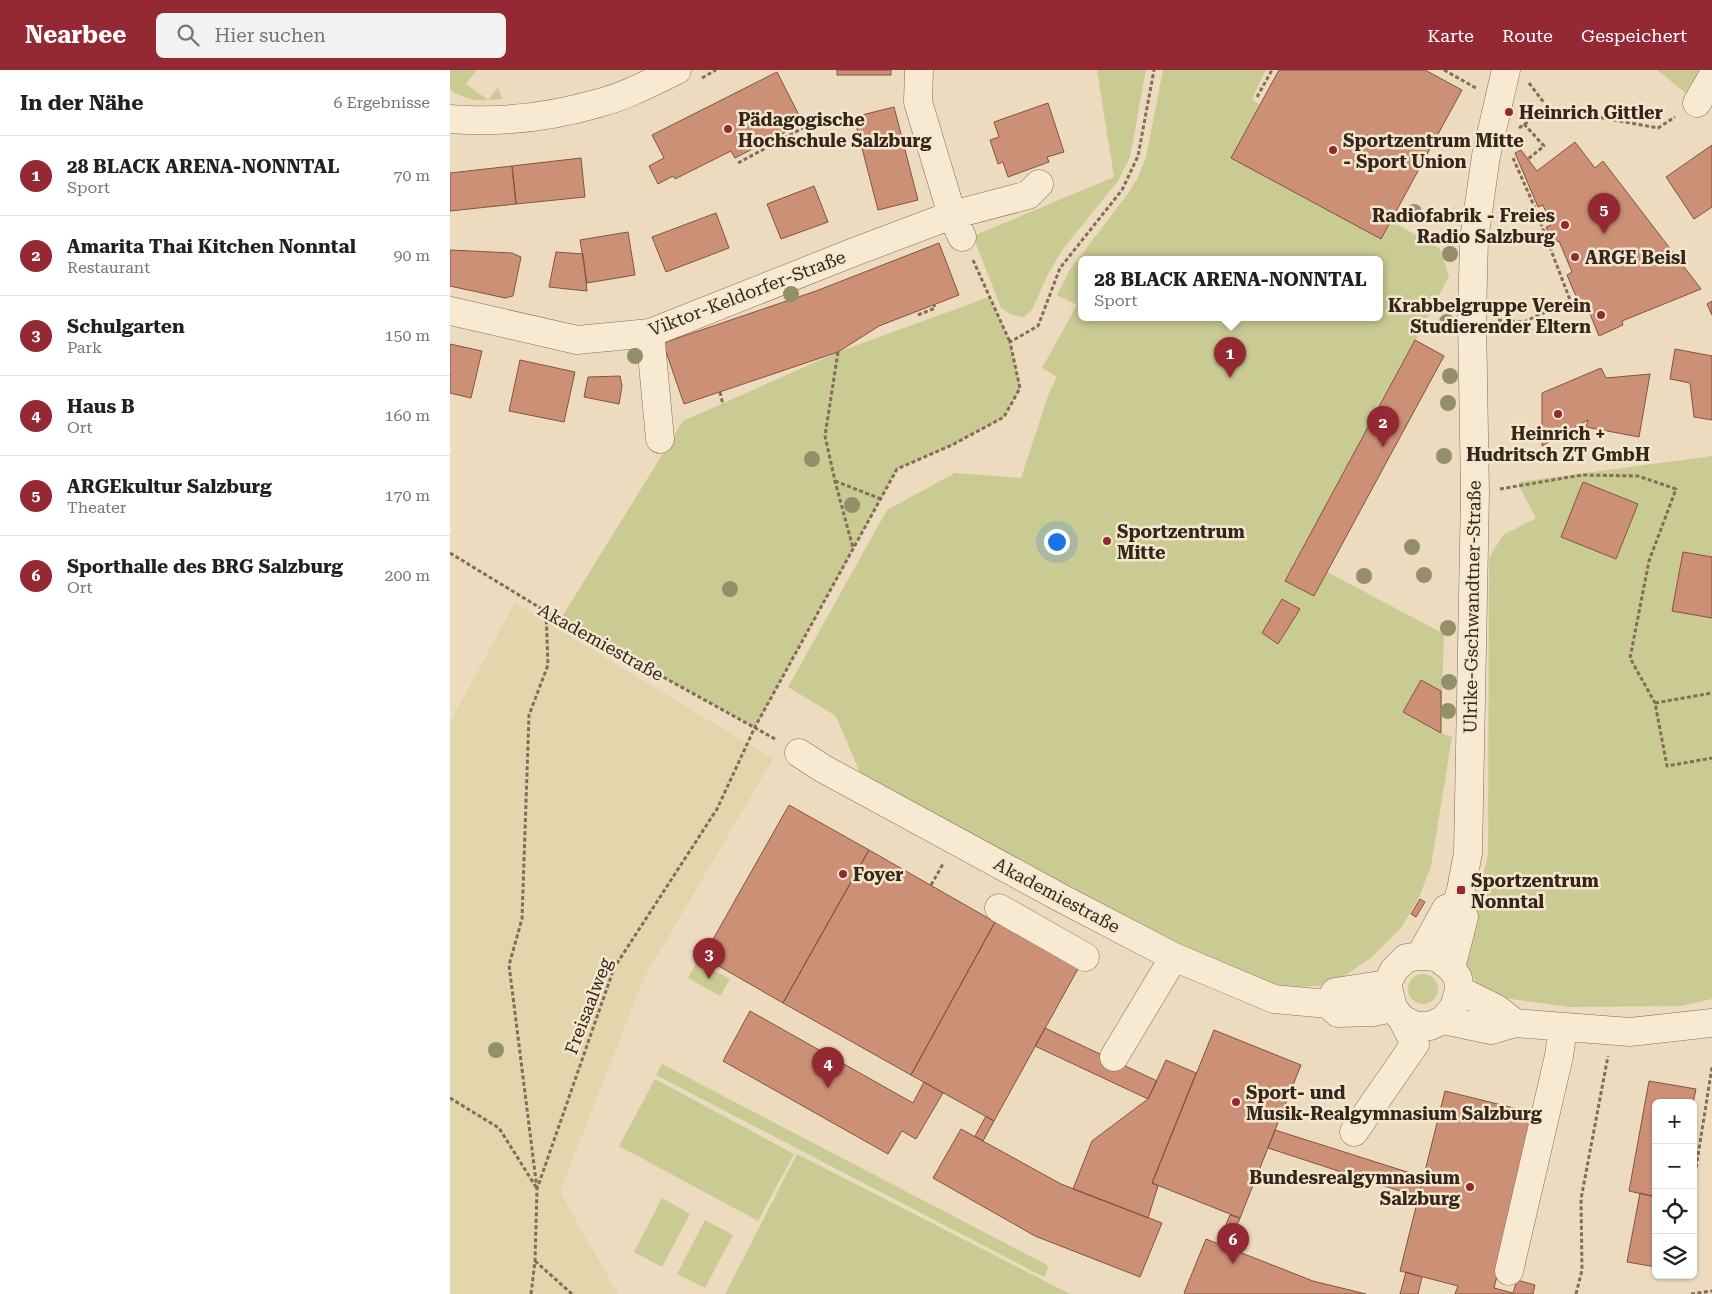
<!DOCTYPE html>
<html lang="de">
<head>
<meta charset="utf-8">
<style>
	body { margin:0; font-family:"Roboto Serif",serif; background:#f2f2f2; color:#202124 }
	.controls { position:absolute; right:15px; bottom:15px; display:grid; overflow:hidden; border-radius:8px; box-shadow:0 1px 4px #0004 }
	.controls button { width:45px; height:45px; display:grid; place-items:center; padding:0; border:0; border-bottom:1px solid #e0e0e0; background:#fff; color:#202124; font:25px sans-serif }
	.you { position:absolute; left:606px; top:471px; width:18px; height:18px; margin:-12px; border:4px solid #fff; border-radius:50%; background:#1a73e8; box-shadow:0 0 0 8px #1a73e833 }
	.badge { display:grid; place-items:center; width:32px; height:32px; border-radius:50%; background:#942833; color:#fff; font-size:16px; font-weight:700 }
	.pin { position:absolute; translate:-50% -41px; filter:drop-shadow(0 1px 2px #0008) }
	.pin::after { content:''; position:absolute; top:26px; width:18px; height:15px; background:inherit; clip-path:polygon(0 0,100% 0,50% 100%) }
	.popup { position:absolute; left:628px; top:186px; width:305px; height:65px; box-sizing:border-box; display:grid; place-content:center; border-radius:8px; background:#fff; filter:drop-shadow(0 1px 4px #0005); font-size:16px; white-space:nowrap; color:#757577 }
	.popup b { font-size:19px; color:#202124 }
	.popup::after { content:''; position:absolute; left:50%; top:100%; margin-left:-10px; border:10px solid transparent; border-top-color:#fff }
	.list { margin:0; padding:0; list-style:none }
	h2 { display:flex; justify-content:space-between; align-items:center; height:65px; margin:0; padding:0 20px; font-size:21px }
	h2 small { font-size:16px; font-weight:400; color:#757577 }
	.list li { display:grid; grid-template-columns:32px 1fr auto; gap:15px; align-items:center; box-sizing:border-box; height:80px; padding:0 20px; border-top:1px solid #e0e0e0 }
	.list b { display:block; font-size:19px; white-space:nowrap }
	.list p { margin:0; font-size:16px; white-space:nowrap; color:#757577 }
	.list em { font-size:16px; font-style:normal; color:#757577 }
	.icon { flex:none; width:28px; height:28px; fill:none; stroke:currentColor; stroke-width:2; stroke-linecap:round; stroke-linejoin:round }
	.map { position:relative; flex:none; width:1262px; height:1224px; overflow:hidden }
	header { display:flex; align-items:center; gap:30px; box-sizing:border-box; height:70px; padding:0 25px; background:#942833; color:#fff }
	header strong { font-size:24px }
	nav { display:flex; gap:28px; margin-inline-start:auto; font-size:18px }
	.search { width:350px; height:45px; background:#f2f2f2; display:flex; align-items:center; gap:12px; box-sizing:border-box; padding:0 18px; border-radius:8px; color:#757577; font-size:19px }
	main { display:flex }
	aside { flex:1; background:#fff }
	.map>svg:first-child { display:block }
	.farmland { fill:#e3d5ac }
	.green { fill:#cacb93; fill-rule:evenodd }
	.building { fill:#cb9075; stroke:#84533e }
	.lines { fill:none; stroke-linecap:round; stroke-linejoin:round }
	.minor-casing { stroke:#856c57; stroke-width:29 }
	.path { stroke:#856c57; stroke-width:3; stroke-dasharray:4 2.5; stroke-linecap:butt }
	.minor { stroke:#f8e9d2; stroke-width:28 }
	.tree { fill:#938f69 }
	.poi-dot { fill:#942833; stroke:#f5e6ce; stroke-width:2 }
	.labels { text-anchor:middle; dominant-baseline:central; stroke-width:5; stroke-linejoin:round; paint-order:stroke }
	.poi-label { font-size:18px; font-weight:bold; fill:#35261c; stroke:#f5e6ce; text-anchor:start }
	.street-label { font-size:18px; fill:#35261c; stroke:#f5e6ce }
</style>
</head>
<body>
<header>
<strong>Nearbee</strong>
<div class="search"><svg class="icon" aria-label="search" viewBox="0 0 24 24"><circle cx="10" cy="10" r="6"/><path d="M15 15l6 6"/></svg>Hier suchen</div>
<nav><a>Karte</a><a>Route</a><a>Gespeichert</a></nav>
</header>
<main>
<aside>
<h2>In der Nähe<small>6 Ergebnisse</small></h2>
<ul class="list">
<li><span class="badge">1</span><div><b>28 BLACK ARENA-NONNTAL</b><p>Sport</p></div><em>70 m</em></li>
<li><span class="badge">2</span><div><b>Amarita Thai Kitchen Nonntal</b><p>Restaurant</p></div><em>90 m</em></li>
<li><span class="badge">3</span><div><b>Schulgarten</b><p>Park</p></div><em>150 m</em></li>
<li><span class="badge">4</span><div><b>Haus B</b><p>Ort</p></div><em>160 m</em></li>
<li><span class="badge">5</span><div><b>ARGEkultur Salzburg</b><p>Theater</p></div><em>170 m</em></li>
<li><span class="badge">6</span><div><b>Sporthalle des BRG Salzburg</b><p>Ort</p></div><em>200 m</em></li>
</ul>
</aside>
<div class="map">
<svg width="1262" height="1224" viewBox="0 0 1262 1224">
	<rect width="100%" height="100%" fill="#eddbbf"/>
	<path class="farmland" d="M 65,533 L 323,689 L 193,910 L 110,1122 L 168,1224 L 0,1224 L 0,652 Z"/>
	<path class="green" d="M 0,0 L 24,0 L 26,1 L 16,14 L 38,30 L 48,17 L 52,29 C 30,31 19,32 0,20 Z
		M 647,0 L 696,0 L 680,87 L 668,111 L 613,179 L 598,204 L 582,240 L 574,247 L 562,245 L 551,238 L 523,166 L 664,107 Z
		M 713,0 L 816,0 L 802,29 L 810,35 L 941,151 L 990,179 L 999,206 L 966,270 L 994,286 L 877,502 L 994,564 L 991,663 L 1002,667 L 981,796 L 969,828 L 951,858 L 921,888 L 881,915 L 832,918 L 730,878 L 410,703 L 386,646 L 338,617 L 437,440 L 505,403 L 571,408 L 599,323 L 607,307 L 592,298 L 627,235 L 607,225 L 619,201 L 679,122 L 687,109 L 696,87 ZM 631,189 L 929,189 L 929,247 L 631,247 Z
		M 1207,0 L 1255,0 L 1242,28 Z
		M 539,227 L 560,272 L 570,318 L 554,347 L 502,375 L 447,399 L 305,657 L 110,550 L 233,351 L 388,282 Z
		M 1262,386 L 1262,929 L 1230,936 L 1119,937 L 1046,927 L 1027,914 L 1017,897 L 1015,879 L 1038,785 L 1039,488 L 1053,465 L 1086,448 L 1069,416 L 1069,412 Z
		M 247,891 L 280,909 L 270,926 L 238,908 Z
		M958 919a15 15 0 1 1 30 0a15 15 0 1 1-30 0Z
		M 212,994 L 599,1196 L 594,1207 L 206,1005 Z
		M 205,1009 L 344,1084 L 308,1151 L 169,1076 Z
		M 347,1084 L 620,1224 L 275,1224 Z
		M 212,1128 L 240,1144 L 212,1197 L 184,1182 Z
		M 255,1150 L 283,1165 L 255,1218 L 227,1204 Z"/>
	<path class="building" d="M 387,0 L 441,0 L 441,5 L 387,5 Z
		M 829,0 L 975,0 L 1012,20 L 931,169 L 781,88 Z
		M 327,2 L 353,53 L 285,88 L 281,81 L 225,109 L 223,106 L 208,114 L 199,96 L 214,88 L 202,65 Z
		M 598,33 L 614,82 L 597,87 L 599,92 L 558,107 L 553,92 L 548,94 L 540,70 L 549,67 L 544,52 Z
		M 444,37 L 468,130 L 428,140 L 404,47 Z
		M 1125,72 L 1145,98 L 1153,91 L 1251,219 L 1172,251 L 1173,255 L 1149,266 L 1136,234 L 1130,236 L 1117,205 L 1122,202 L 1109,171 L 1103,173 L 1096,157 L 1101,155 L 1093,135 L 1088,137 L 1065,83 L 1071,80 L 1087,101 Z
		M 1262,75 L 1262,137 L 1244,149 L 1216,107 Z
		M 131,88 L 135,127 L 66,134 L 62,96 Z
		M 62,96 L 66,134 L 0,141 L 0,103 Z
		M 364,116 L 378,152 L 331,169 L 317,134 Z
		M 266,143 L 279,178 L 216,202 L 202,167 Z
		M 178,162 L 185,205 L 137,213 L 130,170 Z
		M 489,173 L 509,225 L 429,256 L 388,282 L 234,334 L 213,273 L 366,221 Z
		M 0,180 L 62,183 L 71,187 L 63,226 L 55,228 L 0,216 Z
		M 106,182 L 133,184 L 137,221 L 99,217 Z
		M 1262,231 L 1262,245 L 1257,234 Z
		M 965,270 L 994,286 L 864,526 L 835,511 Z
		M 0,274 L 32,281 L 21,328 L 0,323 Z
		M 1225,279 L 1262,286 L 1262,350 L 1244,347 L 1240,313 L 1220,309 Z
		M 70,290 L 125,302 L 114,352 L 59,341 Z
		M 1151,298 L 1156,308 L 1200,304 L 1189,367 L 1136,357 L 1138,350 L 1092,376 L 1092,323 Z
		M 170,306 L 172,316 L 169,334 L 134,327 L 138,307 Z
		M 1133,412 L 1188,434 L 1166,489 L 1111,467 Z
		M 1233,482 L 1262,487 L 1262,548 L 1222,541 Z
		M 832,529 L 850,539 L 828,574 L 812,563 Z
		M 971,610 L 991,621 L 991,663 L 953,642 Z
		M 339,735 L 419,780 L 333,933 L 253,887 Z
		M 419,780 L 545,852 L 461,1005 L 333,933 Z
		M 970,829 L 975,832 L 966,847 L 961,844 Z
		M 545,852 L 629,897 L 544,1051 L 461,1005 Z
		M 300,941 L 463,1033 L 474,1012 L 493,1023 L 466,1069 L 452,1061 L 438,1084 L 273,991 Z
		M 595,958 L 707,1011 L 698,1029 L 585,976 Z
		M 764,960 L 851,995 L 790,1148 L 702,1113 Z
		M 716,990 L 746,1003 L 702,1113 L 708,1116 L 698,1148 L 623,1119 L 642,1071 L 698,1029 Z
		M 1199,1011 L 1246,1019 L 1243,1033 L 1206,1033 L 1206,1127 L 1179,1121 Z
		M 995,1021 L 1088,1044 L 1044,1218 L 1063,1223 L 1067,1210 L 1085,1215 L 1083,1224 L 1005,1224 L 1008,1216 L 950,1201 Z
		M 536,1046 L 544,1051 L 533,1071 L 525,1066 Z
		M 511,1059 L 611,1114 L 712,1153 L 690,1207 L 585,1166 L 483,1108 Z
		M 825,1060 L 973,1107 L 968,1127 L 818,1078 Z
		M 1190,1123 L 1206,1127 L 1206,1197 L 1177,1192 Z
		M 780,1145 L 790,1148 L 778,1177 L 768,1173 Z
		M 756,1169 L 863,1211 L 916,1224 L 736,1224 L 734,1223 Z
		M 956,1202 L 972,1207 L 968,1224 L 950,1224 Z"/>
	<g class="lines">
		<defs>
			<path id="minor" d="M 469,0 L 468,32 L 502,145 L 512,167
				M 1247,33 L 1262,7
				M 0,49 C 49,53 101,47 149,33 C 176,26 202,12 227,0
				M 0,241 L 127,270 L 200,263 L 404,182 L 502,145 L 578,125 L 589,114
				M 200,263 L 210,369
				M 349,683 L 372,698 L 611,828 L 724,887 L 824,929 L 878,934 L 888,943 L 923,942 L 943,938
				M 1006,836 L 1011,820 L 1018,783 L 1025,424 L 1022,248 L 1024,170 L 1036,86 L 1056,0
				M 549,838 L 635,887
				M 970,886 L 996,839 L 1006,836
				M 1001,898 L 1014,847 L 1006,836
				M 1009,920 L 1047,939 L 1065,953
				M 878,934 L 885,922 L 937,914
				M 993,950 L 1004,937 L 1009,920 L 1008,908 L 1001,898 L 987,887 L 970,886 L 956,888 L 944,900 L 937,914 L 943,938 L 952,949 L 966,956 L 980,956 L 993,950 L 1041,960 L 1065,953 L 1180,962 L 1262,953
				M 664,987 L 724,887
				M 904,1062 L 965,974 L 952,949
				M 1059,1201 L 1109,986 L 1113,957"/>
		</defs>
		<use href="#minor" class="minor-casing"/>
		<path class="path" d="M 994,0 L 1026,18
			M 252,8 L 266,0
			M 1079,13 L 1098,38 L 1208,58 L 1225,47
			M 807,27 L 822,0
			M 1074,54 L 1094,76 L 1078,89
			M 1069,58 L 1098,38
			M 1063,88 L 1085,138
			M 288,93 L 362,53
			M 523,190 L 560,272
			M 468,245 L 485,238 L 484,235
			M 1048,250 L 1074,252 L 1120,230 L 1085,138 L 1064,147 L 1053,146
			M 388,282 L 375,366 L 385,411 L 403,478
			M 270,322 L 273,335
			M 385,411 L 431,429
			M 1050,419 L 1132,405 L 1188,406 L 1226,419 L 1199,491 L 1180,588 L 1205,633 L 1217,696 L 1262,688
			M 0,483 L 110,550 L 327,670
			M 1205,633 L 1262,623
			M 481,815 L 493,794
			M 0,1028 L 49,1058 L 86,1117
			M 1243,1117 L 1262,997
			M 87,1119 L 59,895 L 72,849 L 79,645 L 98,595 L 96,542
			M 85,1191 L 122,1224
			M 81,1224 L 85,1191 L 87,1119 L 164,898 L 267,739 L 305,657 L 447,399 L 502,375 L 554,347 L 570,318 L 560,272 L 588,256 L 610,198 L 672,120 L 688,86 L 704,0
			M 1126,1224 L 1132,1200 L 1131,1129 L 1158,986
			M 1241,1224 L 1262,1221"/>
		<use href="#minor" class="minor"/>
	</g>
	<g class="tree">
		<circle cx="964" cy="142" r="8"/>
		<circle cx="1000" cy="184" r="8"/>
		<circle cx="341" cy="224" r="8"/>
		<circle cx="997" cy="252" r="8"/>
		<circle cx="185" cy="286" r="8"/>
		<circle cx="1000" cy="306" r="8"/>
		<circle cx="998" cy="333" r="8"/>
		<circle cx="994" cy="386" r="8"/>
		<circle cx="362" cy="389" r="8"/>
		<circle cx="402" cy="435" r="8"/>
		<circle cx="962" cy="477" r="8"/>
		<circle cx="974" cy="505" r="8"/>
		<circle cx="914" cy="506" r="8"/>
		<circle cx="280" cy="519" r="8"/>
		<circle cx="998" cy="558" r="8"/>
		<circle cx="999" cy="612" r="8"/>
		<circle cx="998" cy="641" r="8"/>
		<circle cx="46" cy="980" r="8"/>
	</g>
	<g class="poi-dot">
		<circle cx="1059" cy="42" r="5"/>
		<circle cx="278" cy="59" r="5"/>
		<circle cx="883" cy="80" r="5"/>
		<circle cx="1115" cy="155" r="5"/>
		<circle cx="1125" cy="187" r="5"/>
		<circle cx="1151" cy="245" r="5"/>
		<circle cx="1108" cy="344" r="5"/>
		<circle cx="657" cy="471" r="5"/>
		<circle cx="393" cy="804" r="5"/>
		<rect x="1006" y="815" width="10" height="10" rx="2.5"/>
		<circle cx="786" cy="1032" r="5"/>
		<circle cx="1020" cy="1117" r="5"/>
	</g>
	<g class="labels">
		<g class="poi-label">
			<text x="1069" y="42">Heinrich Gittler</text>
			<text x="288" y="49">Pädagogische<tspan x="288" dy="21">Hochschule Salzburg</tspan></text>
			<text x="893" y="70">Sportzentrum Mitte<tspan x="893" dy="21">- Sport Union</tspan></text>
			<text x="1105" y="145" text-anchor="end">Radiofabrik - Freies<tspan x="1105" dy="21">Radio Salzburg</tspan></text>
			<text x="1135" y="187">ARGE Beisl</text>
			<text x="1141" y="235" text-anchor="end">Krabbelgruppe Verein<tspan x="1141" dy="21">Studierender Eltern</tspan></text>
			<text x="1108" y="363" text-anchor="middle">Heinrich +<tspan x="1108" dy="21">Hudritsch ZT GmbH</tspan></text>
			<text x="667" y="461">Sportzentrum<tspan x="667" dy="21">Mitte</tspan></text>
			<text x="403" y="804">Foyer</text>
			<text x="1021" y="810">Sportzentrum<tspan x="1021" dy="21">Nonntal</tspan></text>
			<text x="796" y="1022">Sport- und<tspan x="796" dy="21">Musik-Realgymnasium Salzburg</tspan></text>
			<text x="1010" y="1107" text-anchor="end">Bundesrealgymnasium<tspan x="1010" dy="21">Salzburg</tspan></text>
		</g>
		<g class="street-label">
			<text transform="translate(297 223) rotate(-21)">Viktor-Keldorfer-Straße</text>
			<text transform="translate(1022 537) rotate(-89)">Ulrike-Gschwandtner-Straße</text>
			<text transform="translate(151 572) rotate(29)">Akademiestraße</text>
			<text transform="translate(607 825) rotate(28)">Akademiestraße</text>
			<text transform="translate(138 936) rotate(-69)">Freisaalweg</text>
		</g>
	</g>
</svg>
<div class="controls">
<button>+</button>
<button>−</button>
<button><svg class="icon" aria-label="locate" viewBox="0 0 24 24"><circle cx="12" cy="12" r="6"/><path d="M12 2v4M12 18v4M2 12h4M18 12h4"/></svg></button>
<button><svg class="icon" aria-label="layers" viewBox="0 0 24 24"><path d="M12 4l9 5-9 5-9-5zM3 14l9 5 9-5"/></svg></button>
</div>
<div class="you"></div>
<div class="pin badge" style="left:780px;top:308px">1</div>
<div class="popup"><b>28 BLACK ARENA-NONNTAL</b>Sport</div>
<div class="pin badge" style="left:933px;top:377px">2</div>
<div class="pin badge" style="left:259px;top:909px">3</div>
<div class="pin badge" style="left:378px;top:1018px">4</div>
<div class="pin badge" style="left:1154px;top:164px">5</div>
<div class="pin badge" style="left:783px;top:1194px">6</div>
</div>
</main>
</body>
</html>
